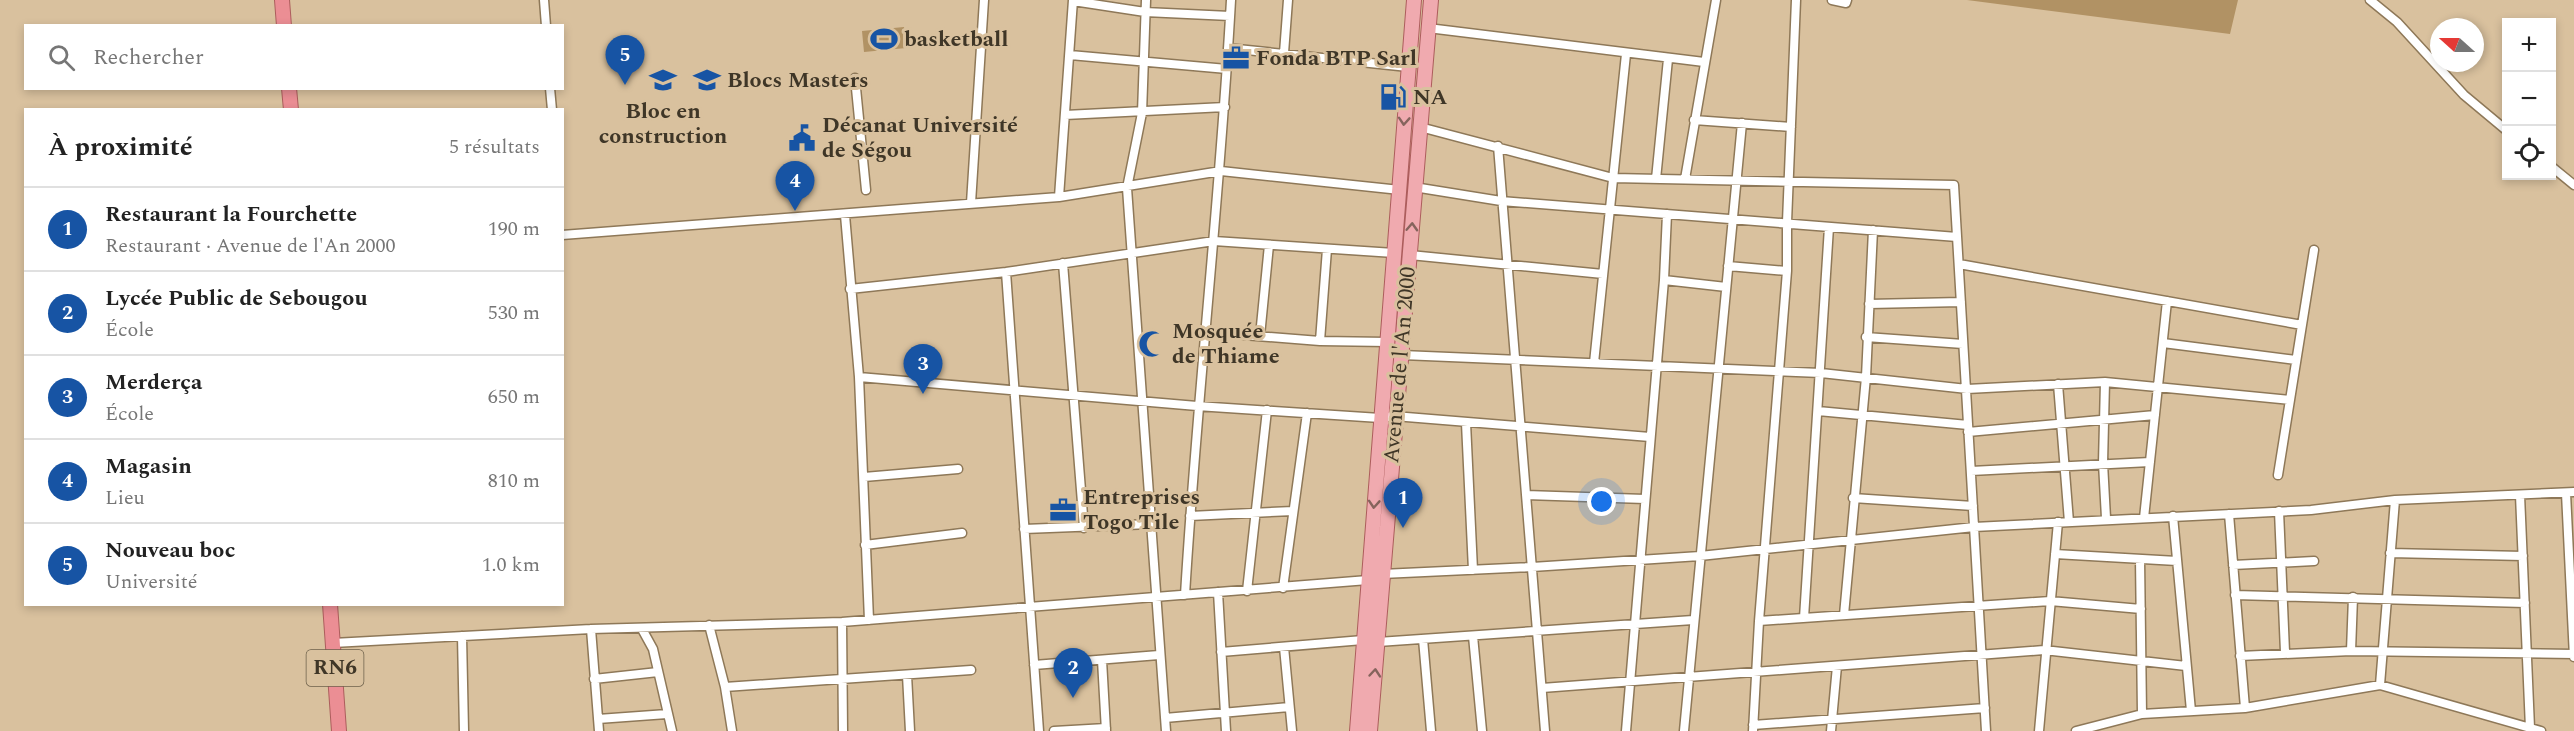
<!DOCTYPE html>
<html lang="fr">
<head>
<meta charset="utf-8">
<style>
	body { margin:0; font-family:Spectral,serif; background:#f2f2f2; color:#222 }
	.controls { position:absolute; right:18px; top:18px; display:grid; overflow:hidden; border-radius:0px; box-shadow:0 3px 9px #0003 }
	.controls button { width:54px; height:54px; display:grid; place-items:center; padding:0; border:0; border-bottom:2px solid #e0e0e0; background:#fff; color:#222; font:30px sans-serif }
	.compass { position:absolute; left:2430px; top:18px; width:54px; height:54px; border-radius:50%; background:#fff; box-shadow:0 3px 9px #0003; rotate:291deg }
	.you { position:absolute; left:1602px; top:502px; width:21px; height:21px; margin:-15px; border:4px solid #fff; border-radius:50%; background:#1a73e8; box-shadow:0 0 0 9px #1a73e833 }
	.badge { display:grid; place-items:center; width:39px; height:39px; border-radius:50%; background:#1754a4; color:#fff; font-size:20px; font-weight:700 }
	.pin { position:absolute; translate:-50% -50px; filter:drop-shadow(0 2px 3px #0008) }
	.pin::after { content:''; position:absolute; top:32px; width:21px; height:18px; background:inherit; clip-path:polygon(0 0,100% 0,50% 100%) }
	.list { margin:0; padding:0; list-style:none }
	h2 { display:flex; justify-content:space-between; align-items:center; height:78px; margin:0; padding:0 24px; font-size:26px }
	h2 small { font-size:20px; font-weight:400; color:#767676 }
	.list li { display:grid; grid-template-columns:39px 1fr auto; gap:18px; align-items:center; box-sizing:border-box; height:84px; padding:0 24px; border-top:2px solid #e0e0e0 }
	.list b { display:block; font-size:22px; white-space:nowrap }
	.list p { margin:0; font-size:20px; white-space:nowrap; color:#767676 }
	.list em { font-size:20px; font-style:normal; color:#767676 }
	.icon { flex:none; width:33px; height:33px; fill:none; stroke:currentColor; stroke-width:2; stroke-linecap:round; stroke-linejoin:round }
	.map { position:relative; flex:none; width:2574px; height:731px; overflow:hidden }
	.search { position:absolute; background:#fff; box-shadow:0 3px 9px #0003; left:24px; top:24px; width:540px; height:66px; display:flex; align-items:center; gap:15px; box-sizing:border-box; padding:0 21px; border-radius:0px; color:#767676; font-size:22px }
	.panel { position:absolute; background:#fff; box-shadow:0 3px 9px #0003; left:24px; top:108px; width:540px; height:498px; border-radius:0px }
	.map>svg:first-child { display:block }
	.green { fill:#b19264 }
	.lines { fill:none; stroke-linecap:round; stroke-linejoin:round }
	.minor-casing { stroke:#8e7858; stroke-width:11 }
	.primary-casing { stroke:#ac5d5c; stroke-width:16 }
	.trunk-casing { stroke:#ac5d5c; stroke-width:16 }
	.minor { stroke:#fff; stroke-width:8 }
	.primary { stroke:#f0aaaf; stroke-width:14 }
	.trunk { stroke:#eb8e94; stroke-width:14 }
	.oneway { stroke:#86645d }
	.labels { text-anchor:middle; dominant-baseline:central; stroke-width:6; stroke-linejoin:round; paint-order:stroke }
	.shield { fill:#d9c19e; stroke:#6d604b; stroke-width:1.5 }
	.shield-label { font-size:21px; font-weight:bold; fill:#3f3627 }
	.poi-label { font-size:22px; font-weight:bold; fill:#3f3627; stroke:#d9c19e; text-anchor:start }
	.street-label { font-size:22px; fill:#3f3627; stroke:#d9c19e }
</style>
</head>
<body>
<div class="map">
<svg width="2574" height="731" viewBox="0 0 2574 731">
	<rect width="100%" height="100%" fill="#d9c19e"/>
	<path class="green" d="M 1967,0 L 2238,0 L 2230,34 Z
		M 904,27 L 906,48 L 864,52 L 862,31 Z"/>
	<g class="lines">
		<defs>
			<path id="minor" d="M 544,0 L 546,26
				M 1146,0 L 1142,113 L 1127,188 L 1166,731
				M 1832,0 L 1846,3 L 1847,0
				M 2370,0 L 2397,22 L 2464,95 L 2506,130
				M 1073,1 L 1145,12 L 1230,16
				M 1428,28 L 1704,62
				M 1228,48 L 1408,67
				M 1284,53 L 1288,0
				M 1070,55 L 1227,69
				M 855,78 L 866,190
				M 550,88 L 552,110
				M 1065,115 L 1225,107
				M 1694,120 L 1791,127
				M 1420,127 L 1613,178 L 1954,185 L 1986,731
				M 1498,146 L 1545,731
				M 2552,167 L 2574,185
				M 1656,179 L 1668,59
				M 1685,179 L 1716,0
				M 1414,187 L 1501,201 L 1957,237
				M 1059,197 L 1073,0
				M 971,203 L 984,0
				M 845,215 L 859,377 L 1197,406 L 1380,418 L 1394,416 L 1650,437
				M 562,235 L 1059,197 L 1221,171 L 1400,190
				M 1410,255 L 1603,274
				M 1063,263 L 1084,528
				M 1959,264 L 2302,325
				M 1728,266 L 1787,271
				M 1006,272 L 1039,731
				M 1664,280 L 1726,287
				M 850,289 L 1006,272 L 1214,241 L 1394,253
				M 1869,304 L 1961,302
				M 1205,332 L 1320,341 L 1388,342
				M 1260,336 L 1269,245
				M 1866,337 L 1963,344
				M 1320,341 L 1327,249
				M 2163,343 L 2296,360
				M 1402,355 L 1821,373 L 1967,389 L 2105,382 L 2290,400
				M 1594,363 L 1626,54
				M 859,377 L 869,620
				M 2105,382 L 2103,463 L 2106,518
				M 2058,384 L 2069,522
				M 1818,411 L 1968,425
				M 1466,423 L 1473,570
				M 1968,432 L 2155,415
				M 1971,471 L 2150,462
				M 2278,475 L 2314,250
				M 864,477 L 958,469
				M 2566,493 L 2574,657
				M 1526,495 L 1645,499
				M 2520,495 L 2530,728
				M 1853,498 L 1973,506
				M 2279,511 L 2285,652
				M 2229,514 L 2245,708
				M 1190,516 L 1293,511
				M 2173,516 L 2191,711
				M 2144,518 L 2167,301
				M 1024,529 L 1151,524
				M 865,545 L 962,533
				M 2390,553 L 2523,556
				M 2055,554 L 2177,561
				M 2140,559 L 2142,714
				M 2233,565 L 2314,561
				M 1382,574 L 1532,567 L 1700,556 L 1974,527 L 2311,510 L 2395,500 L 2574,492
				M 1283,588 L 1307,413
				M 1247,591 L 1267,410
				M 1218,592 L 1226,731
				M 1185,595 C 1197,396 1220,199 1231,0
				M 2235,595 L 2525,603
				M 1844,615 L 1866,377 L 1873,230
				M 1804,618 L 1829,227
				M 1759,621 L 2050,601 L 2141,609
				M 842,622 L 843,731
				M 709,625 L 725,687 L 732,731
				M 591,629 L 599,731
				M 642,629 L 653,649 L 672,731
				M 462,636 L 464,731
				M 1473,636 L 1482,731
				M 1423,639 L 1431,731
				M 1378,642 L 1693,620
				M 333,643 L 591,629 L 842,622 L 1368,580
				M 1284,647 L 1292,731
				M 2351,651 L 2353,597
				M 1221,652 L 1363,640
				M 2240,656 L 2351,651 L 2574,654
				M 1102,660 L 1106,731
				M 1034,665 L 1159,655
				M 907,675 L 910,731
				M 594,679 L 658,672
				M 2380,685 L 2395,500
				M 725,687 L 971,670
				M 1542,688 L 2044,650 L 2186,666
				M 1165,718 L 1289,707
				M 598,719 L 667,714
				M 1753,725 L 1985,708
				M 1054,731 L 1106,728
				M 1626,731 L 1664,280 L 1667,214
				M 1684,731 L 1742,123
				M 1753,731 L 1759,621 L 1787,271 L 1787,222 L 1796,0
				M 1831,731 L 1837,666
				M 2039,731 L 2058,522
				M 2076,731 L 2142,714 L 2245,708 L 2380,685 L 2541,731"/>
			<path id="primary" d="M 1357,731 L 1414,0
				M 1370,731 L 1431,0"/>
			<path id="trunk" d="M 282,0 L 284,26
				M 289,88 L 291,110
				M 330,604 L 339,731"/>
		</defs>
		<use href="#minor" class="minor-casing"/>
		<use href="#primary" class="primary-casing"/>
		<use href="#trunk" class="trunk-casing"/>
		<use href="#minor" class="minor"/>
		<use href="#primary" class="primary"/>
		<use href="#trunk" class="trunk"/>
	</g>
	<defs><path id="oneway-chevron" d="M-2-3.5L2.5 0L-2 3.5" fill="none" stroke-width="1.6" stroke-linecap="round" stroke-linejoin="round" transform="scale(1.5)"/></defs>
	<g class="oneway">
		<use href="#oneway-chevron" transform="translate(1404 121) rotate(94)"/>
		<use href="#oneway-chevron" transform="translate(1412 227) rotate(-87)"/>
		<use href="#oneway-chevron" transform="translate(1374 504) rotate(94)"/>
		<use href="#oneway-chevron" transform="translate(1375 673) rotate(-85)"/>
	</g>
	<defs>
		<symbol id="stadium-bare" viewBox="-9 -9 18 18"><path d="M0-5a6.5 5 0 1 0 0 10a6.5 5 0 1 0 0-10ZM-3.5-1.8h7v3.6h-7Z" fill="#1754a4" stroke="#d9c19e" stroke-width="2.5" paint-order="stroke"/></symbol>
		<symbol id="office-bare" viewBox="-9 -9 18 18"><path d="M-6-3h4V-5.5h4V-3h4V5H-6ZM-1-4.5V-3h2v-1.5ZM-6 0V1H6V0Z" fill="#1754a4" stroke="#d9c19e" stroke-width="2.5" paint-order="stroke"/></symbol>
		<symbol id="university-bare" viewBox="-9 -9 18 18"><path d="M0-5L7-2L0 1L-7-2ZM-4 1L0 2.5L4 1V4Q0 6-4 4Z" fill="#1754a4" stroke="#d9c19e" stroke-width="2.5" paint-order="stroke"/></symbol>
		<symbol id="fuel-bare" viewBox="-9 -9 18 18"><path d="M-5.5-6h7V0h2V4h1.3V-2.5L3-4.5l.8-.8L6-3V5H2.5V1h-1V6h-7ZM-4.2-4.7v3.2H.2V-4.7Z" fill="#1754a4" stroke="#d9c19e" stroke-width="2.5" paint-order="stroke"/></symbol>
		<symbol id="civic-bare" viewBox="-9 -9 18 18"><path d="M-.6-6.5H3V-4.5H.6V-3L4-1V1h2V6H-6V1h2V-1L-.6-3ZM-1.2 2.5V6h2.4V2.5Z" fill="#1754a4" stroke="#d9c19e" stroke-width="2.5" paint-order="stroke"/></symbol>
		<symbol id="mosque-bare" viewBox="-9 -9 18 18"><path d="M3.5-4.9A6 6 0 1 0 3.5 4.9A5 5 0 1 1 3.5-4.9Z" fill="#1754a4" stroke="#d9c19e" stroke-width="2.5" paint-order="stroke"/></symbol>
	</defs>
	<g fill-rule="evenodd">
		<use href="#stadium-bare" x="865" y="20" width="38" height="38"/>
		<use href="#office-bare" x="1217" y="39" width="38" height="38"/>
		<use href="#university-bare" x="644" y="61" width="38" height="38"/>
		<use href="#university-bare" x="688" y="61" width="38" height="38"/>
		<use href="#fuel-bare" x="1374" y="78" width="38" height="38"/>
		<use href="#civic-bare" x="783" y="119" width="38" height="38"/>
		<use href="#mosque-bare" x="1133" y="325" width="38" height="38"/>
		<use href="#office-bare" x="1044" y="491" width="38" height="38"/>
	</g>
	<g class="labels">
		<rect class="shield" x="306.5" y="650" width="57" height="36" rx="4.5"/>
		<g class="shield-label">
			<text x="335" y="668">RN6</text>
		</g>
		<g class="poi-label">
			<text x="904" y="39">basketball</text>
			<text x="1256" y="58">Fonda BTP Sarl</text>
			<text x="727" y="80">Blocs Masters</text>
			<text x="1413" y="97">NA</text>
			<text x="663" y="111" text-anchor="middle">Bloc en<tspan x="663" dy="25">construction</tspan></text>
			<text x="822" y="125">Décanat Université<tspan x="822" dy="25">de Ségou</tspan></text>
			<text x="1172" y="331">Mosquée<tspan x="1172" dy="25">de Thiame</tspan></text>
			<text x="1083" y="497">Entreprises<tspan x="1083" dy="25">Togo Tile</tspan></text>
		</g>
		<g class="street-label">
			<text transform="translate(1400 365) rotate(-85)">Avenue de l'An 2000</text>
		</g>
	</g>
</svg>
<div class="controls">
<button>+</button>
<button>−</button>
<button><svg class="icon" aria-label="locate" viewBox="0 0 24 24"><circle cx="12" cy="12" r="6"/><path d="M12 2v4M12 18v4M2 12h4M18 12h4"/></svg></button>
</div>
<svg class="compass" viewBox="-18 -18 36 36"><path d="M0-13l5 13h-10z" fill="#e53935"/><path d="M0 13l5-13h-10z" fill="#767676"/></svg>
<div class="you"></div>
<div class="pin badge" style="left:1403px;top:528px">1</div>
<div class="pin badge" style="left:1073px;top:698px">2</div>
<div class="pin badge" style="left:923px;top:394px">3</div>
<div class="pin badge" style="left:795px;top:211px">4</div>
<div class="pin badge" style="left:625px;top:85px">5</div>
<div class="search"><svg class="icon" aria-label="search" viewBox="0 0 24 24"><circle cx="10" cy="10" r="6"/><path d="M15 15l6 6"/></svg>Rechercher</div>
<section class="panel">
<h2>À proximité<small>5 résultats</small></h2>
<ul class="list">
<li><span class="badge">1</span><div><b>Restaurant la Fourchette</b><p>Restaurant · Avenue de l'An 2000</p></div><em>190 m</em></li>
<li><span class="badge">2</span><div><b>Lycée Public de Sebougou</b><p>École</p></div><em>530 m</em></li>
<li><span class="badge">3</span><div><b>Merderça</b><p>École</p></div><em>650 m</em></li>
<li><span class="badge">4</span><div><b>Magasin</b><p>Lieu</p></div><em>810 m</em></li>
<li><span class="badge">5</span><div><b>Nouveau boc</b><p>Université</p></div><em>1.0 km</em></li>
</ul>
</section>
</div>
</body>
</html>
